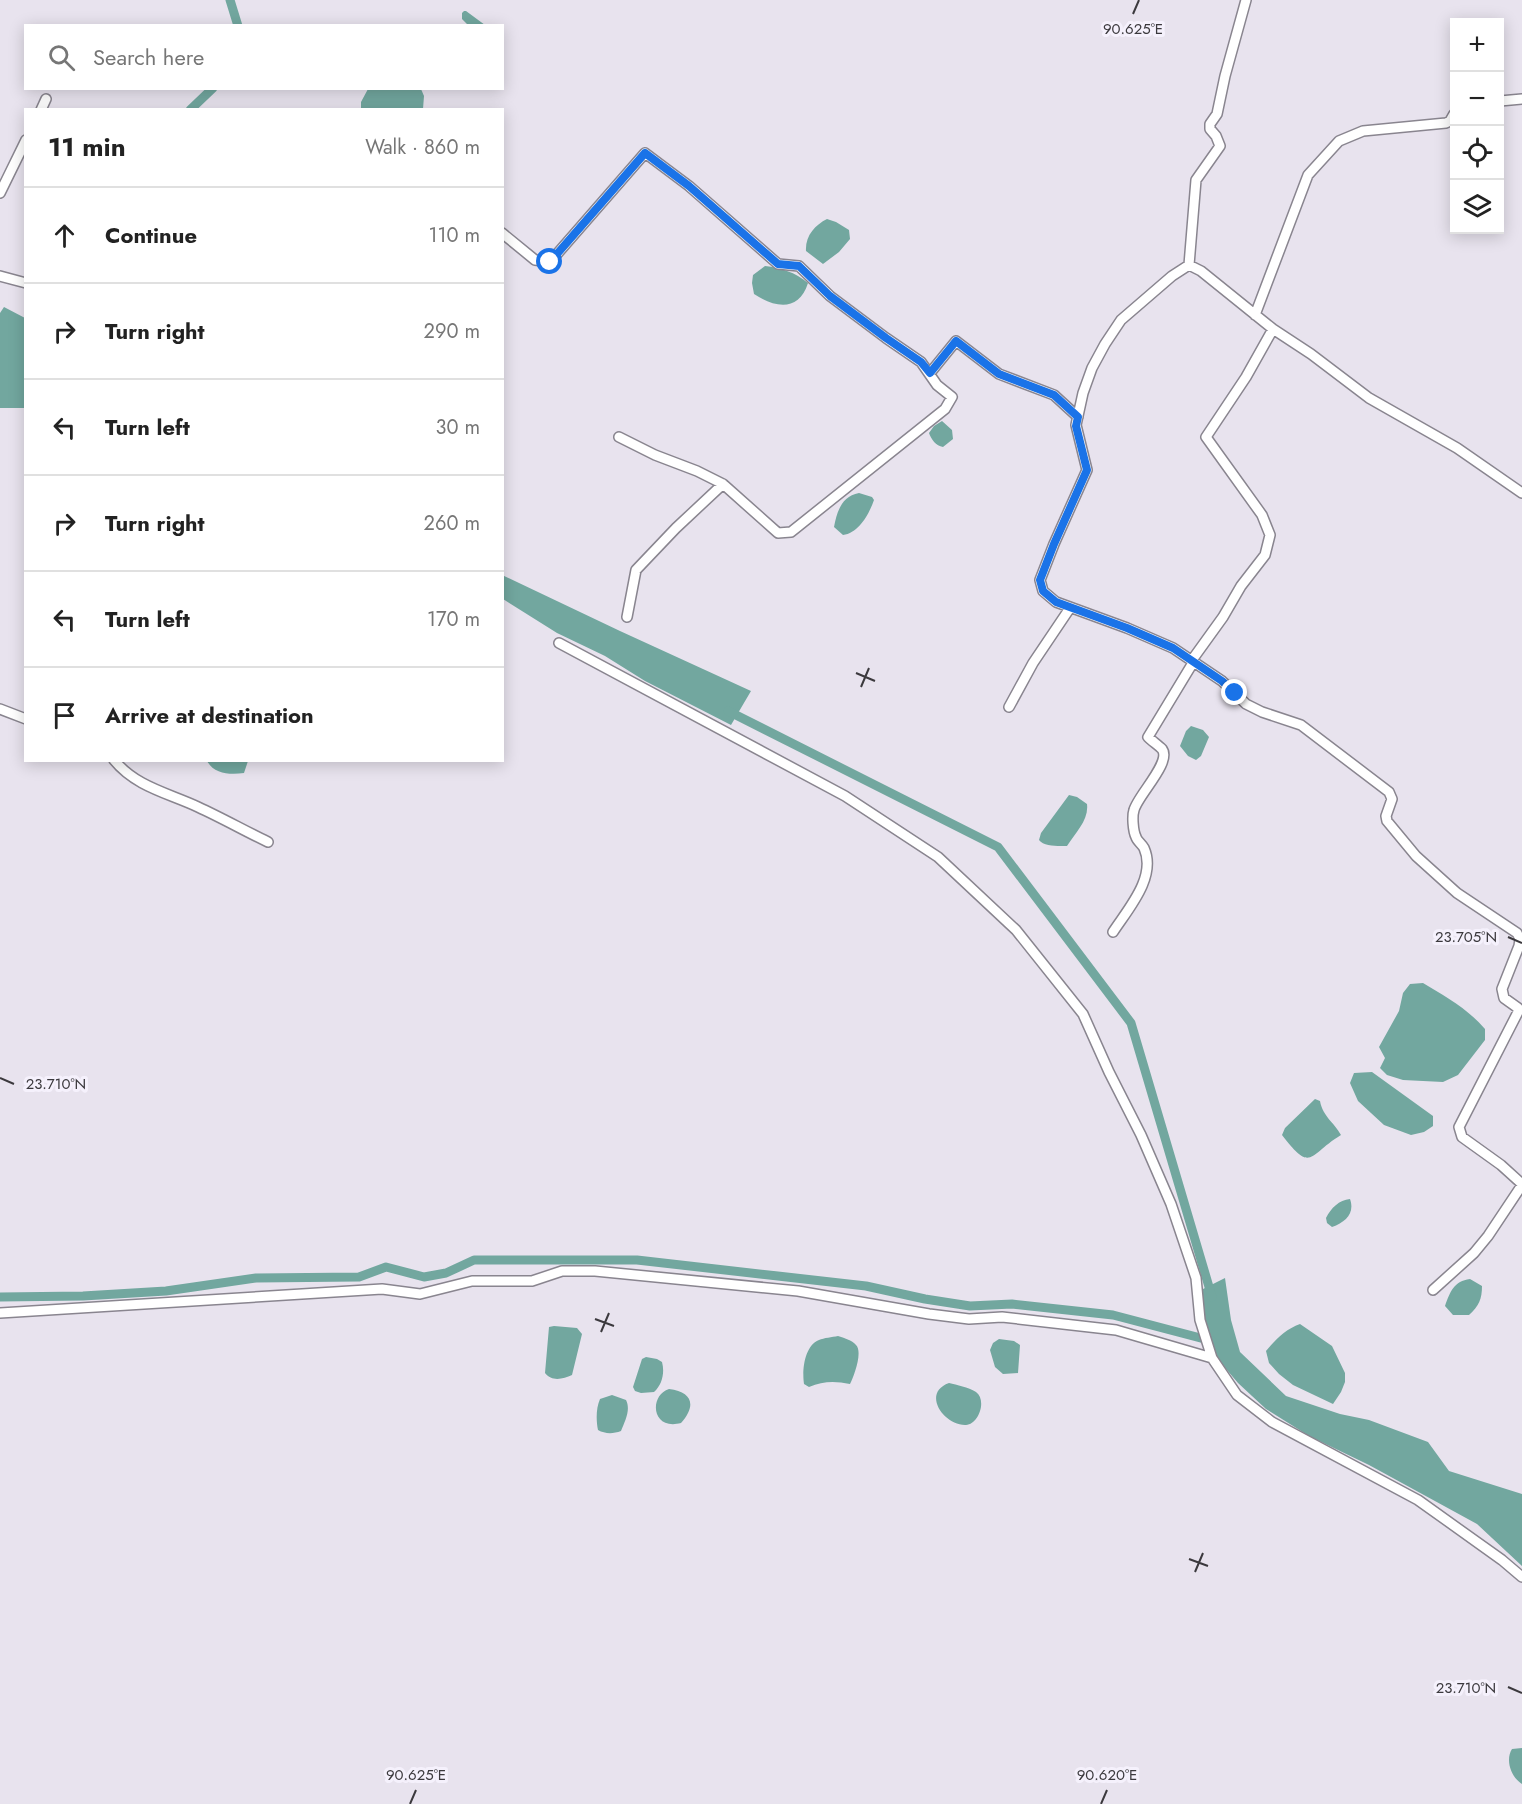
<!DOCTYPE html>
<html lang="en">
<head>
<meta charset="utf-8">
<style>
	body { margin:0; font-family:Jost,sans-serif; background:#f2f2f2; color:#222 }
	.controls { position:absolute; right:18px; top:18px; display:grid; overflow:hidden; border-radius:0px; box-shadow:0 3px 15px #0003 }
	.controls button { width:54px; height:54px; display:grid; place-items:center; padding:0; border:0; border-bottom:2px solid #e0e0e0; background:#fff; color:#222; font:30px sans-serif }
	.stop { position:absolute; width:18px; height:18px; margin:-14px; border:4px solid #1a73e8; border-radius:50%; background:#fff }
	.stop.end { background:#1a73e8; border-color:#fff; box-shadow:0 2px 6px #0008 }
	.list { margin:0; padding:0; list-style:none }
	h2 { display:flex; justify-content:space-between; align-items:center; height:78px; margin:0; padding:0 24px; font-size:26px }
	h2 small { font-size:20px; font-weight:400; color:#767676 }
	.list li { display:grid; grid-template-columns:39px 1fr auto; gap:18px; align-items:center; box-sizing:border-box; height:96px; padding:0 24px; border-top:2px solid #e0e0e0 }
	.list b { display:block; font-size:22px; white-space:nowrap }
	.list em { font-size:20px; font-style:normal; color:#767676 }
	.icon { flex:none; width:33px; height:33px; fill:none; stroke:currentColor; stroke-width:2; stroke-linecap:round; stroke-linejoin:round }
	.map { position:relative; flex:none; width:1522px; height:1804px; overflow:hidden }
	.search { position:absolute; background:#fff; box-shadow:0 3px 15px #0003; left:24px; top:24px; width:480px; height:66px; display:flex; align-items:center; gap:15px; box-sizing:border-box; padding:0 21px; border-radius:0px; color:#767676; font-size:22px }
	.panel { position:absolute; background:#fff; box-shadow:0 3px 15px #0003; left:24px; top:108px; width:480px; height:654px; border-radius:0px }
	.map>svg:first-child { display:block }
	.water { fill:#72a79f }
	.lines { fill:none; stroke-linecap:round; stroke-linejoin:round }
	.canal { stroke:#72a79f; stroke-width:9 }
	.minor-casing { stroke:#89858f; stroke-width:12 }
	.minor { stroke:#fff; stroke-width:9 }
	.route { stroke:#1a73e8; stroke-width:8 }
	.ticks { fill:none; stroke:#3b393d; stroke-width:2 }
	.ticks-label { font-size:15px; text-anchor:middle; fill:#3b393d; stroke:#f5f1fc; stroke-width:6; stroke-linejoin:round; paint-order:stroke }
</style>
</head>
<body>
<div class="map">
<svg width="1522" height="1804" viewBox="0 0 1522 1804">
	<rect width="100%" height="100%" fill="#e8e3ee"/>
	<path class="water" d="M 464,11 L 466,11 L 485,25 L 468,25 L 462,19 L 462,13 Z
		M 368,89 L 421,89 L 424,96 L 423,109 L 361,109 L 361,102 Z
		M 827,219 L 836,222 L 849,230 L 850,239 L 839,252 L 823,264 L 806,251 C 805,236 815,225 827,219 Z
		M 765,266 C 781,268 795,272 808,283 C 799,312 775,308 754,294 L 752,283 L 753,275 Z
		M 4,307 L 25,318 L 25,408 L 0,408 L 0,313 Z
		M 942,421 L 952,430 L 953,439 L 943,447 C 936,446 931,439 929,433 L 934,426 Z
		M 859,493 L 872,497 L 874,500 C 869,514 859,533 843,535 L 834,527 C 837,511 842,496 859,493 Z
		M 502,575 L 620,631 L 751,691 L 731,725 L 645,681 L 605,656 L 557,633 L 503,599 Z
		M 1191,726 L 1203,730 L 1209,737 L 1201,756 L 1196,760 L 1188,756 L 1180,746 L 1186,731 Z
		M 207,761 L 248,761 L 244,773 C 230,775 214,774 207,761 Z
		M 1069,795 L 1077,797 L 1087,804 C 1089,820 1076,832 1067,846 C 1059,846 1044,847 1039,840 L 1041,833 Z
		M 1423,983 C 1445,996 1468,1009 1485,1029 L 1485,1040 L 1458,1075 L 1443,1082 L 1403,1080 L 1387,1075 L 1380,1068 L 1385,1058 L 1379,1047 L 1399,1011 L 1403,993 L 1410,984 Z
		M 1372,1072 L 1433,1116 L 1433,1126 L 1424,1132 L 1411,1135 L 1384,1125 L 1358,1101 L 1350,1083 L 1354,1073 Z
		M 1315,1099 L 1320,1101 C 1323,1117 1334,1122 1341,1135 C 1308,1155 1312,1174 1282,1135 L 1285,1128 Z
		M 1350,1199 C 1355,1213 1346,1222 1332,1227 L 1327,1223 L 1326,1218 C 1331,1208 1339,1200 1350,1199 Z
		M 1225,1278 L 1231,1320 L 1240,1352 L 1286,1396 L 1340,1414 L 1369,1420 L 1428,1442 L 1449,1471 L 1522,1494 L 1522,1566 L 1477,1524 L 1369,1465 L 1309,1436 L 1266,1409 L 1238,1383 L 1215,1356 L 1203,1325 L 1201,1290 Z
		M 1470,1279 L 1482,1286 C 1482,1299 1479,1306 1469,1315 L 1453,1315 L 1445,1306 C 1450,1292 1454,1281 1470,1279 Z
		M 1300,1324 L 1332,1346 L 1345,1373 L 1345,1382 L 1341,1392 L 1333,1404 L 1293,1385 L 1279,1374 L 1269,1363 L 1266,1351 C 1276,1339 1286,1329 1300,1324 Z
		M 554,1326 L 577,1328 L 582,1334 L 572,1375 C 563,1379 552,1382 545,1373 L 549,1327 Z
		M 838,1336 C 844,1338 852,1340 856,1345 C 863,1352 854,1376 850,1384 C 835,1381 823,1381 809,1387 L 804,1384 C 802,1371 804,1346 819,1340 C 824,1338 832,1337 838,1336 Z
		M 999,1339 L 1014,1341 L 1020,1345 L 1018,1373 L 1003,1374 L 995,1367 L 990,1350 L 993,1343 Z
		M 646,1357 L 657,1359 L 662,1362 C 665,1373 662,1385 654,1392 L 641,1393 L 635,1391 L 633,1387 L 642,1359 Z
		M 949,1383 C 957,1385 968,1387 976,1392 C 987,1400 979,1424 966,1425 C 944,1426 921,1393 949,1383 Z
		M 669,1389 C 692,1392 697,1405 681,1423 C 651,1431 649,1395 669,1389 Z
		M 612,1395 L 626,1400 C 631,1410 625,1421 621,1431 C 613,1434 605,1434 598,1430 C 596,1420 596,1408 600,1399 Z
		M 1522,1748 L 1522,1784 C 1511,1777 1505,1760 1512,1749 Z"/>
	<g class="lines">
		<path class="canal" d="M 230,0 L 238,26
			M 190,110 L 213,88
			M 728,711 L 998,847 L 1131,1023 L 1212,1297
			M 0,1297 L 83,1296 L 166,1291 L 256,1278 L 359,1277 L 386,1267 L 424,1277 L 446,1273 L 474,1260 L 637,1260 L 866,1286 L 925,1299 L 970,1306 L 1012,1304 L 1113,1315 L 1212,1341"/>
		<defs>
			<path id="minor" d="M 1500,101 L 1522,99
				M 41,110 L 46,99
				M 0,193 L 26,140
				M 502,233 L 535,260 L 550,262 L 645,153 L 689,186 L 778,264 L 799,266 L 830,296 L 886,338 L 921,362 L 937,385 L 952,397 L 945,409 L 791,532 L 778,533 L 723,484 L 676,528 L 636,570 L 627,617
				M 1189,265 L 1196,180 L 1220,146 L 1216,136 L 1210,129 L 1210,124 L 1217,114 L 1225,76 L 1246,0
				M 0,276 L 26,283
				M 1255,315 L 1308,175 L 1339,141 L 1363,131 L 1446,123 L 1450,121 L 1454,114
				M 930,373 L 956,341 L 999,374 L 1054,395 L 1078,417
				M 619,437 L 655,455 L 697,471 L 723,484
				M 1522,493 L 1457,448 L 1369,398 L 1311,354 L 1273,329 L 1201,271 L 1189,265 L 1172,276 L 1121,320 L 1105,344 L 1092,368 L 1083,393 L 1076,425 L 1087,470 L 1054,544 L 1040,580 L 1043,591 L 1056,602 L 1127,628 L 1173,648 L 1222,681 L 1246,704 L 1262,712 L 1301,725 L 1389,792 L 1392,799 L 1386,816 L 1387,821 L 1416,856 L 1457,893 L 1517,933 L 1520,939 L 1519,946 L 1502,989 L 1504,998 L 1518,1008 L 1518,1012 L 1459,1127 L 1462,1137 L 1501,1165 L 1522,1184
				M 559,643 L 845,796 L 938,857 L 1016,930 L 1083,1014 L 1109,1072 L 1141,1135 L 1171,1204 L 1196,1278 L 1200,1320 L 1212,1358
				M 1192,660 L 1223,617 L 1241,586 L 1265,555 L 1270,535 L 1262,515 L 1206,437 L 1246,377 L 1273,329
				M 1009,707 L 1033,663 L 1070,608
				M 0,709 L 26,719
				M 114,760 C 136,787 168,793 198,807 C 222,818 245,831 268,842
				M 1113,932 C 1128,909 1157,877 1144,848 C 1142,844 1137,841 1136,837 C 1133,831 1132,816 1134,810 C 1138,795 1172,762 1162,749 C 1158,745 1152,741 1148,737 L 1194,661
				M 1433,1290 L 1474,1253 L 1488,1236 L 1522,1185
				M 0,1313 L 382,1289 L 420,1294 L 472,1281 L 532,1281 L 562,1271 L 595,1271 L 798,1291 L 929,1314 L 969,1319 L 1002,1317 L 1116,1330 L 1212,1358 L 1237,1395 L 1272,1422 L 1418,1500 L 1502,1560 L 1522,1577"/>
		</defs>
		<use href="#minor" class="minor-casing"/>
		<use href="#minor" class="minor"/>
	</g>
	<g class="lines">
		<path class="route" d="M 550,262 L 645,153 L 689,186 L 778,264 L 799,266 L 830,296 L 886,338 L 921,362 L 930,373 L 956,341 L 999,374 L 1054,395 L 1078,417 L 1076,426 L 1087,470 L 1054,544 L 1040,580 L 1043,591 L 1056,602 L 1127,628 L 1173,648 L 1222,681 L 1235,693"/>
	</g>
	<path class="ticks" d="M 1133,14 L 1139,0M 856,673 L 875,681M 861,687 L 869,668M 1508,937 L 1522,943M 0,1078 L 14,1084M 595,1319 L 614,1326M 601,1332 L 609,1313M 1189,1559 L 1208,1566M 1195,1572 L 1203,1553M 1508,1687 L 1522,1693M 410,1804 L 416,1790M 1101,1804 L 1107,1790"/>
	<g class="ticks-label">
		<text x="1133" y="34">90.625°E</text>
		<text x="1466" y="942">23.705°N</text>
		<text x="56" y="1089">23.710°N</text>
		<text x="1466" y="1693">23.710°N</text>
		<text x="416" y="1780">90.625°E</text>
		<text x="1107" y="1780">90.620°E</text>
	</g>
</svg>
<div class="controls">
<button>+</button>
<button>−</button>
<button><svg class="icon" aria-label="locate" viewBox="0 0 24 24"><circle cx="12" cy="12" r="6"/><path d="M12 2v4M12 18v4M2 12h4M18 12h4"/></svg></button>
<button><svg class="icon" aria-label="layers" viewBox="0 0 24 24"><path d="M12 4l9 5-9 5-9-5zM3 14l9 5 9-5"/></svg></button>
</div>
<div class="stop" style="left:550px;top:262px"></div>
<div class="stop end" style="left:1235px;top:693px"></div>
<div class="search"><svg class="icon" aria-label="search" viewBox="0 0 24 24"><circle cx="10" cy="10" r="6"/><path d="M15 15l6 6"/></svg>Search here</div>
<section class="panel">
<h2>11 min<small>Walk · 860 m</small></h2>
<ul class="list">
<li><svg class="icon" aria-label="ahead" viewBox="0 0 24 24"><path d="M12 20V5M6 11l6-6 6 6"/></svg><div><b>Continue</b></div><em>110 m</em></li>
<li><svg class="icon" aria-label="right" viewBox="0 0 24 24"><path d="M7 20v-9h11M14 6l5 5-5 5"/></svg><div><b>Turn right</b></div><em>290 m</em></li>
<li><svg class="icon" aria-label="left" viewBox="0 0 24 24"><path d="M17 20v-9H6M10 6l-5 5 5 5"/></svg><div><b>Turn left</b></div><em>30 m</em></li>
<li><svg class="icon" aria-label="right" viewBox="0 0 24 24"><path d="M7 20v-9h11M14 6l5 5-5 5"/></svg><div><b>Turn right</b></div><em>260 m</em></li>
<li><svg class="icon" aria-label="left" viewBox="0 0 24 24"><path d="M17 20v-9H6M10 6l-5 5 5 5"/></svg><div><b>Turn left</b></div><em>170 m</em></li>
<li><svg class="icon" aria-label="arrive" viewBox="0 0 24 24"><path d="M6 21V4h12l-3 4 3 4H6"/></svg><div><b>Arrive at destination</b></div></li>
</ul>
</section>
</div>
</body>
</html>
